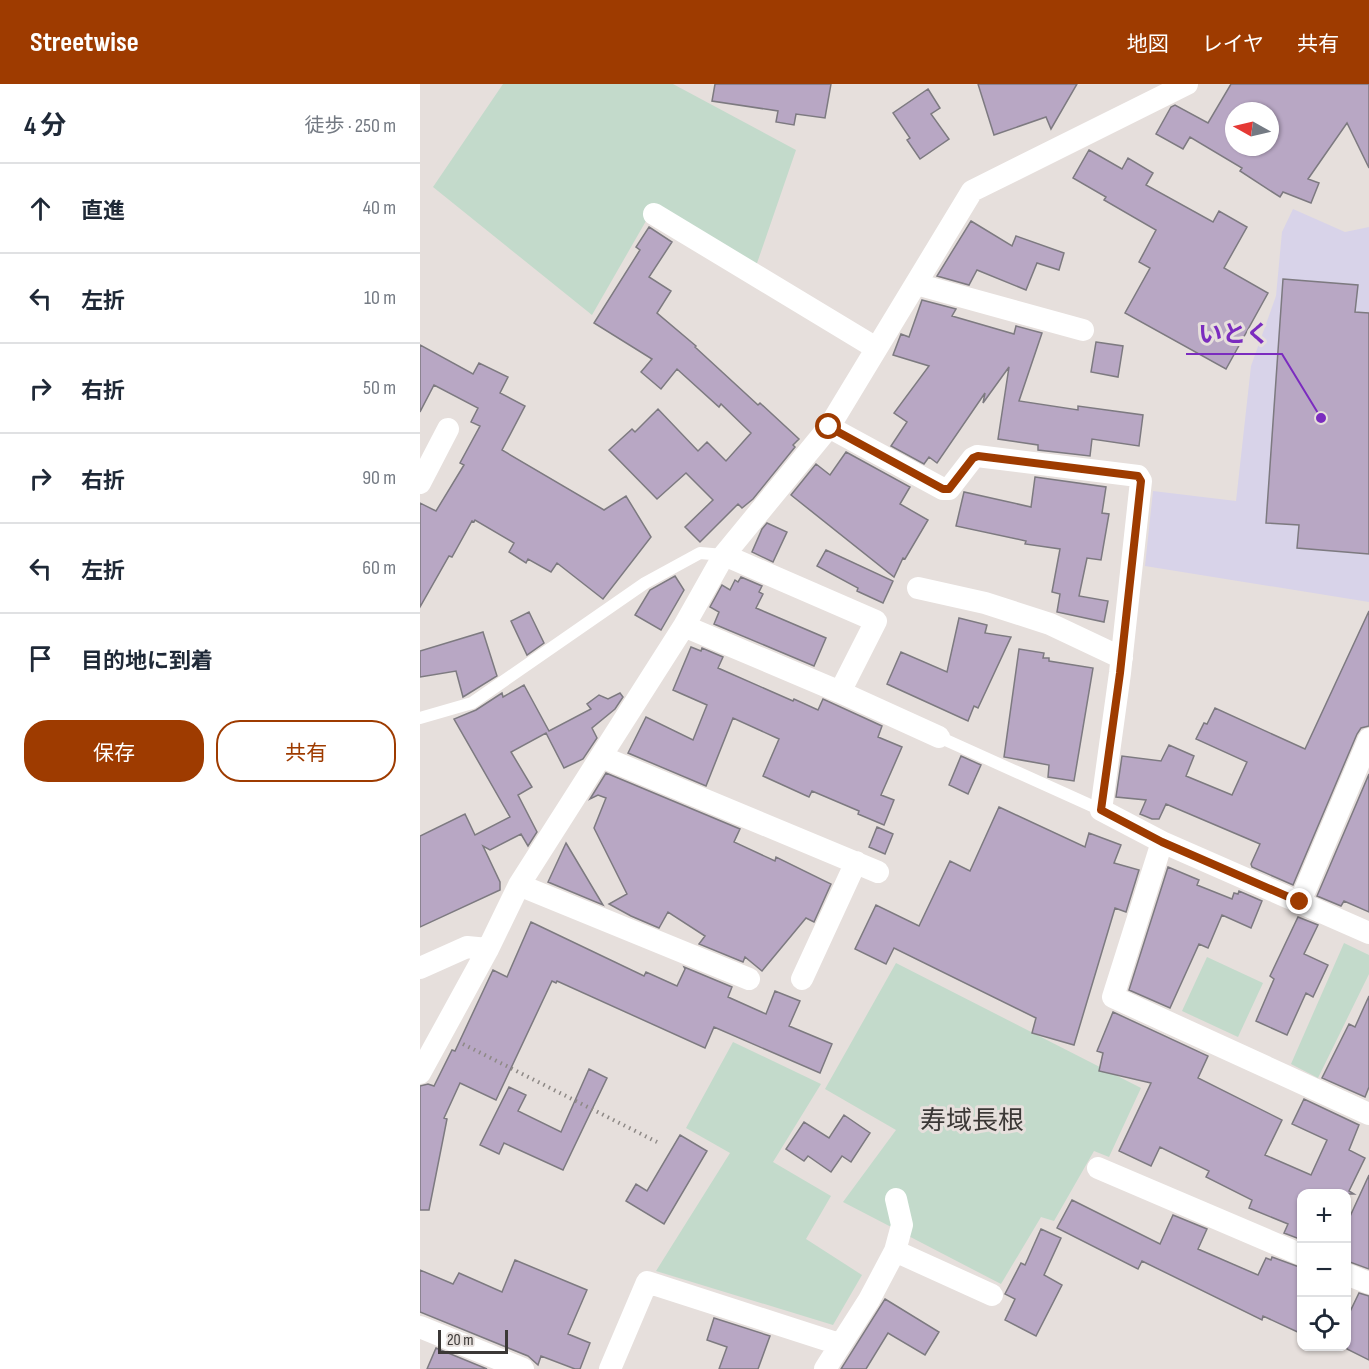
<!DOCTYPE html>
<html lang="ja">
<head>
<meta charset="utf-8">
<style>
	body { margin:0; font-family:"Sofia Sans Condensed","Noto Sans JP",sans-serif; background:#f2f2f3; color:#1f2937 }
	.controls { position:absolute; right:18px; bottom:18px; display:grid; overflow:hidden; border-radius:12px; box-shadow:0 2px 4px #0004 }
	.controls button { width:54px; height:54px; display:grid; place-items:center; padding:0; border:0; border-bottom:2px solid #e0e1e3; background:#fff; color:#1f2937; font:30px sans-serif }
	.compass { position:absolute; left:805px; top:18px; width:54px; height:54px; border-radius:50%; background:#fff; box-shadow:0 2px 4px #0004; rotate:278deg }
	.scale { position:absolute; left:18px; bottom:15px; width:70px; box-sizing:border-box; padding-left:6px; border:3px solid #3b3836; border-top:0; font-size:16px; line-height:21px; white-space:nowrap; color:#3b3836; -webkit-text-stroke:4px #e6dfdc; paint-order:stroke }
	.stop { position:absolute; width:18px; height:18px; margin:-14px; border:4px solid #9e3b00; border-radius:50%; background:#fff }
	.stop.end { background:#9e3b00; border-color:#fff; box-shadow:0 2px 6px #0008 }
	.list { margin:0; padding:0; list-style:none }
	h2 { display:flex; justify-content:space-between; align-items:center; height:78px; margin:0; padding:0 24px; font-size:26px }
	h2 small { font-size:20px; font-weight:400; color:#747a83 }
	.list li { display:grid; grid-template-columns:39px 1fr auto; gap:18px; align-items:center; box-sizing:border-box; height:90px; padding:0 24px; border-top:2px solid #e0e1e3 }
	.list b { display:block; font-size:22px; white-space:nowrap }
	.list em { font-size:20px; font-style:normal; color:#747a83 }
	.actions { display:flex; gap:12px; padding:18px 24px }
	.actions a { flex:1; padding:14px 0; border:2px solid #9e3b00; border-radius:24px; text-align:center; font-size:21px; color:#9e3b00 }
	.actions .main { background:#9e3b00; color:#fff }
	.icon { flex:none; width:33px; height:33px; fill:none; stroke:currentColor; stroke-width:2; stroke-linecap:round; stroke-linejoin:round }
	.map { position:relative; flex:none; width:949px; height:1285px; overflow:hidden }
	header { display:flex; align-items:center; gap:36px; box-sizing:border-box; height:84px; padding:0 30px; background:#9e3b00; color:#fff }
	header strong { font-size:28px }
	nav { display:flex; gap:33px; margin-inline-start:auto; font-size:21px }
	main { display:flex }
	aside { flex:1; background:#fff }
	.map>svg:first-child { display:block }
	.commercial { fill:#d8d3e9 }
	.green { fill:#c3dacb }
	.building { fill:#b8a7c4; stroke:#7d7a80; stroke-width:1.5; fill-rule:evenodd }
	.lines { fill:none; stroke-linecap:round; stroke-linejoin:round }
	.path { stroke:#8e8986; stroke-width:4; stroke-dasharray:1.5 4.5; stroke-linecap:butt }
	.service { stroke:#fff; stroke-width:12 }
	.minor { stroke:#fff; stroke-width:22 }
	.route { stroke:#9e3b00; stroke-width:8 }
	.labels { text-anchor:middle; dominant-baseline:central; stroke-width:6; stroke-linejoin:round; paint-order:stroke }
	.quarter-label { font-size:26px; fill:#3b3836; stroke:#e6dfdc }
	.leader { fill:none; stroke:#7b2cbf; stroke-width:2 }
	.callout-dot { fill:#7b2cbf; stroke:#e6dfdc; stroke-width:2 }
	.callout-label { font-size:24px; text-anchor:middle; font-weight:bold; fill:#7b2cbf; stroke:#e6dfdc; stroke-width:6; stroke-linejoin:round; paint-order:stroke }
</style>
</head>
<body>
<header>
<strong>Streetwise</strong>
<nav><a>地図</a><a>レイヤ</a><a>共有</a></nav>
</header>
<main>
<aside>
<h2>4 分<small>徒歩 · 250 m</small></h2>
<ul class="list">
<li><svg class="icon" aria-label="ahead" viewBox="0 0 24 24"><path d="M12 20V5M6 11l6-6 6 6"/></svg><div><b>直進</b></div><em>40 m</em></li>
<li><svg class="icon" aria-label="left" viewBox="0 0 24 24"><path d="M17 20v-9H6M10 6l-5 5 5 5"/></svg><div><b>左折</b></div><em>10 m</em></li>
<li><svg class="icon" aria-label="right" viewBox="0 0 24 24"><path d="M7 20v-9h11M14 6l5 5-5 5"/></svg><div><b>右折</b></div><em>50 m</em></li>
<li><svg class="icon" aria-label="right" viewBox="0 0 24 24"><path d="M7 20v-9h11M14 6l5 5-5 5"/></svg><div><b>右折</b></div><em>90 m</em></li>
<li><svg class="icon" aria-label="left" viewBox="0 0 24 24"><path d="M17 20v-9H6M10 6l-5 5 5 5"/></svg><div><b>左折</b></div><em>60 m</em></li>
<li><svg class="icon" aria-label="arrive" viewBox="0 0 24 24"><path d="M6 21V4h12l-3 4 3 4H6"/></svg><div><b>目的地に到着</b></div></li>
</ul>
<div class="actions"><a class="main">保存</a><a>共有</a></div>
</aside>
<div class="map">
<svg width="949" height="1285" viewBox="0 0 949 1285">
	<rect width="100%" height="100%" fill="#e6dfdc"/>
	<path class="commercial" d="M 873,125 L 925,148 L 949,143 L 949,518 L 725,482 L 733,407 L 816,417 L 831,282 L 856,212 L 862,148 Z"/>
	<path class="green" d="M 83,0 L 253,0 L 376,66 L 335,185 L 234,123 L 172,231 L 13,103 Z
		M 924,859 L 949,871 L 949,890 L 898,994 L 871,980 Z
		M 787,873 L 843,899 L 818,953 L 762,927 Z
		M 476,879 L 721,1004 L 689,1073 L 674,1067 L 634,1137 L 621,1133 L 581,1200 L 423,1118 L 476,1046 L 405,1005 Z
		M 313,958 L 401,1000 L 353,1078 L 411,1112 L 386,1155 L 442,1191 L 413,1241 L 236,1187 L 310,1069 L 266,1044 Z"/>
	<path class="building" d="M 295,0 L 411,0 L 405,34 L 376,30 L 374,41 L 356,38 L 358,27 L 292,17 Z
		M 558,0 L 657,0 L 631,45 L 626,33 L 574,51 Z
		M 811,0 L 949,0 L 949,84 L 927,39 L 888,95 L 899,99 L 891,119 L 863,108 L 860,113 L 820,87 L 822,84 L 770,53 L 763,65 L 736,50 L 751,23 L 755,21 L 788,39 ZM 814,27 L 850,27 L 850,63 L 814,63 Z
		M 508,5 L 520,24 L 511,30 L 529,55 L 500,75 L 487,56 L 490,54 L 473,29 Z
		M 669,66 L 702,85 L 708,74 L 733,89 L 726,101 L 793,138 L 799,127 L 827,143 L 804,184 L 848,209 L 806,285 L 705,229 L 730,184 L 719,178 L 736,146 L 684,116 L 686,113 L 653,94 Z
		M 551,137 L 592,162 L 596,152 L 644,169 L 639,186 L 617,179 L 606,206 L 557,186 L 549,201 L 517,192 Z
		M 229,143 L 252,158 L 229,193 L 251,207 L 237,229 L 276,262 L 275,263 L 338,321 L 340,319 L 379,355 L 373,361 L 375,363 L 333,415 L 322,424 L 318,420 L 280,458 L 265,443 L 293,416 L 266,389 L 237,415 L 189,366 L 212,345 L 215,348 L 238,325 L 278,367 L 287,358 L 306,377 L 331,349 L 301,320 L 299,323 L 257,285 L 241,305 L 221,288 L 232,275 L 174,239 L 220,166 L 216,163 Z
		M 863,195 L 938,201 L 935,228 L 949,229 L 949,470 L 877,464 L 879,441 L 846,439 Z
		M 502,216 L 536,225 L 532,232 L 594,250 L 596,242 L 622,249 L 599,317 L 658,326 L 658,322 L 723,331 L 719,362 L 672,355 L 670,372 L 618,366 L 618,361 L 578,355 L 589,283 L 563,319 L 565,309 L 517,379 L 509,373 L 504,380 L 471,362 L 487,338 L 474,329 L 509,282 L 473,271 L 481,250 L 489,253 Z
		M 676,258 L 703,262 L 698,293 L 671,288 Z
		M 0,261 L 53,290 L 59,279 L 88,293 L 80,309 L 105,322 L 82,366 L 184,426 L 206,412 L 231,453 L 183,515 L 137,479 L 131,488 L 108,475 L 106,479 L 89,468 L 94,459 L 55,436 L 54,438 L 52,437 L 32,473 L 29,472 L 0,523 L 0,419 L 16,427 L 44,381 L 40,379 L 60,342 L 51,338 L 58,324 L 14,301 L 0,328 Z
		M 426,368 L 490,403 L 480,420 L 508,436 L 485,475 L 483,474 L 474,493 L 371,411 L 396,380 L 410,391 Z
		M 615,393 L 686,403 L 682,429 L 689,430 L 681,476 L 667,474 L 659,512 L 688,517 L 684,538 L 637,528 L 640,510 L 632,508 L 640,465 L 605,460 L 606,457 L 536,442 L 544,408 L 611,423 Z
		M 347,439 L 367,448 L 353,478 L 332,468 L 342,445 Z
		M 406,466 L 473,497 L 463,519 L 437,507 L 438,504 L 397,482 Z
		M 255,492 L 264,506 L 241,546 L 215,531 L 230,506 Z
		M 321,493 L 342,502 L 339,508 L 343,510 L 336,524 L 406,554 L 394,582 L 294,540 L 299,528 L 290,523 L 302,501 L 310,506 L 315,496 L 318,498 Z
		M 949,527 L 949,642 L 941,644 L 937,650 L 873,801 L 832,783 L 831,780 L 840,760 L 746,720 L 739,735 L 732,735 L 720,730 L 726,716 L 696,713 L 702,672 L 741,677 L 749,661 L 774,672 L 766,692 L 812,711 L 827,678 L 776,655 L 784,639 L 787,640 L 795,624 L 885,665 Z
		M 109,528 L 124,559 L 107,571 L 91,537 Z
		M 539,534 L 567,541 L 565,549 L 591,553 L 558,624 L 554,622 L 548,637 L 467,600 L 481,568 L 527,588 Z
		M 63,548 L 77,592 L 43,613 L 36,587 L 0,593 L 0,567 Z
		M 271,563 L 281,567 L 282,564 L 303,573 L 298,584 L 373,617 L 374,615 L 398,626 L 403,615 L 462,642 L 458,653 L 482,663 L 461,711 L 474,716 L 464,741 L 438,730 L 439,727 L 392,707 L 389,713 L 343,692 L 359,655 L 313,634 L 286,702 L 208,669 L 226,633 L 273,656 L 287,621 L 253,606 Z
		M 599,565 L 624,569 L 623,574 L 629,574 L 629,577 L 673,584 L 654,697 L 628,693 L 629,681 L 584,673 Z
		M 104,601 L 129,647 L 171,625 L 167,620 L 179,611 L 188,615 L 200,609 L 203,613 L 195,625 L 172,644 L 177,654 L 163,675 L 144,684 L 126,649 L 91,668 L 112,703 L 98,711 L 117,748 L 108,762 L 101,750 L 70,766 L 63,762 L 80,798 L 80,806 L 0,843 L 0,752 L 45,730 L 55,751 L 90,733 L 34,635 L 56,626 L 82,609 L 83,613 Z
		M 541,672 L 561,681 L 548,710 L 529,701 Z
		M 186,689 L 320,745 L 314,758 L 355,777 L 356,773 L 411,800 L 394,838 L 386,834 L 342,887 L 325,873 L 323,878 L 279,860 L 285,852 L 248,828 L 239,844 L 211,832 L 189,820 L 207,810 L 174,744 L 186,714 L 178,711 L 170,715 Z
		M 949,690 L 949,828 L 924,817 L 921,822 L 897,812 Z
		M 579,723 L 665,763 L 669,749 L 701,761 L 694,779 L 719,786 L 706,828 L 695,824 L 654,961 L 612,949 L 616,934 L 474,864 L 466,880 L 435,865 L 456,821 L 499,842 L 530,777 L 550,787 Z
		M 457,743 L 473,750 L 465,770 L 449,763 Z
		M 146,759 L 183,821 L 128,798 Z
		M 748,783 L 779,796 L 777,801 L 812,815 L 814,809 L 818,810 L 819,807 L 842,817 L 831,844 L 802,831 L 788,864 L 779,860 L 750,924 L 709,906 Z
		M 878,833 L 898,841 L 884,870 L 908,881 L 893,913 L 886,909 L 867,951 L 836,937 L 854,895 L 850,892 Z
		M 111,838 L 224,892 L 226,888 L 257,902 L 265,885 L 264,883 L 312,903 L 308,913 L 346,930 L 355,907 L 380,917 L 369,942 L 412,960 L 400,989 L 294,943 L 285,964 L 137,897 L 136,899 L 132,897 L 76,1016 L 40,999 L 24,1034 L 27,1035 L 9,1126 L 0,1126 L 0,1002 L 8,1000 L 14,1002 L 32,966 L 35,967 L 73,886 L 87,893 Z
		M 949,912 L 949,1003 L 945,1013 L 902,994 L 929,940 L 935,943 Z
		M 693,928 L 788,972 L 778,994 L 862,1036 L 845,1071 L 891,1091 L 907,1056 L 872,1040 L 884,1015 L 939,1041 L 929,1066 L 945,1074 L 929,1107 L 934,1110 L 882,1110 L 882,1156 L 864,1149 L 868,1140 L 829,1124 L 832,1116 L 786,1093 L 789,1087 L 740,1063 L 731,1082 L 699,1067 L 731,999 L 679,987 L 683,969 L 677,967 Z
		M 169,985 L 187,994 L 143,1086 L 84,1059 L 79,1070 L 60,1061 L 89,1003 L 106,1011 L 98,1027 L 141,1048 Z
		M 424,1031 L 450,1049 L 431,1078 L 422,1072 L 411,1088 L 388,1072 L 384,1077 L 366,1065 L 384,1038 L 409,1054 Z
		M 260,1051 L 287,1067 L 244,1140 L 206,1117 L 216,1100 L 227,1107 Z
		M 949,1091 L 949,1185 L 927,1177 L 927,1139 Z
		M 652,1116 L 740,1160 L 753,1131 L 787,1145 L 778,1165 L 838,1191 L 846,1174 L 851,1176 L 852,1173 L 882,1184 L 882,1250 L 843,1232 L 842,1236 L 722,1177 L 718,1185 L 637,1144 Z
		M 621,1145 L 641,1154 L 624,1191 L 642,1201 L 616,1252 L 585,1236 L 595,1215 L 585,1210 L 601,1179 L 605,1181 Z
		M 95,1176 L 167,1206 L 148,1250 L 170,1259 L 160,1285 L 155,1285 L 121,1272 L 118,1281 L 108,1272 L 0,1228 L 0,1186 L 33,1200 L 39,1189 L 82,1208 Z
		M 939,1209 L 949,1212 L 949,1276 L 927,1265 L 927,1234 Z
		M 465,1215 L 519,1248 L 505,1271 L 468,1249 L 446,1285 L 421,1285 Z
		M 294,1234 L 350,1252 L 338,1285 L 299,1285 L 307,1263 L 287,1256 Z
		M 16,1264 L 67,1285 L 7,1285 Z"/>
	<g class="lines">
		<path class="path" d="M 43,960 L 237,1058"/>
		<path class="service" d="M 0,634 L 52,619 L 225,499 L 280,469 L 304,471
			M 519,653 L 681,726"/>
		<path class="minor" d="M 234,130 L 456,264
			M 496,200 L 663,246
			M 409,343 L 523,405 L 529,405 L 553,374 L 557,372 L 718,392 L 721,397 L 700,589 L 681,726 L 742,758
			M 0,399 L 28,345
			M 304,471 L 456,537 L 420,608
			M 498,504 L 565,519 L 630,540 L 702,574
			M 264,542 L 420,608 L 519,653
			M 182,673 L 458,788
			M 99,801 L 329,895
			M 880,818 L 949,655
			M 949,849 L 742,758 L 693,913 L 949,1030
			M 0,884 L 47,863 L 68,865
			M 382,895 L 436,778
			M 0,989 L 68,865 L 99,801 L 264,542 L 304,471 L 409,343 L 552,107 L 767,0
			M 678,1084 L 882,1171
			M 475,1167 L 572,1211
			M 926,1190 L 949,1199
			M 0,1243 L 103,1285
			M 190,1285 L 227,1198 L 419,1260
			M 405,1285 L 449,1216 L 475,1167 L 482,1141 L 476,1115"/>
	</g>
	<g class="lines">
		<path class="route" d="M 409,343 L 523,405 L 529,405 L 553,374 L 558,372 L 718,392 L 721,397 L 700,589 L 681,726 L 742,758 L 880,818"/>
	</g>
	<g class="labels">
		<g class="quarter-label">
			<text x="552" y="1037">寿域長根</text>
		</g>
	</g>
	<path class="leader" d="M901 334L862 270H766"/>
	<circle class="callout-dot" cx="901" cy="334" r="6"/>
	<g class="callout-label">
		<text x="814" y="258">いとく</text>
	</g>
</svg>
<div class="controls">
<button>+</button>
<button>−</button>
<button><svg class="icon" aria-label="locate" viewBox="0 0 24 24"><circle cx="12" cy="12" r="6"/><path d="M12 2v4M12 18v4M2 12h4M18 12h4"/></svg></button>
</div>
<svg class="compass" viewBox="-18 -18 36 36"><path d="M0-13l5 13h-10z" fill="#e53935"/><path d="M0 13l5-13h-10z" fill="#747a83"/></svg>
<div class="scale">20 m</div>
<div class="stop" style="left:409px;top:343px"></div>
<div class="stop end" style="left:880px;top:818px"></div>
</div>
</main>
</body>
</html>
